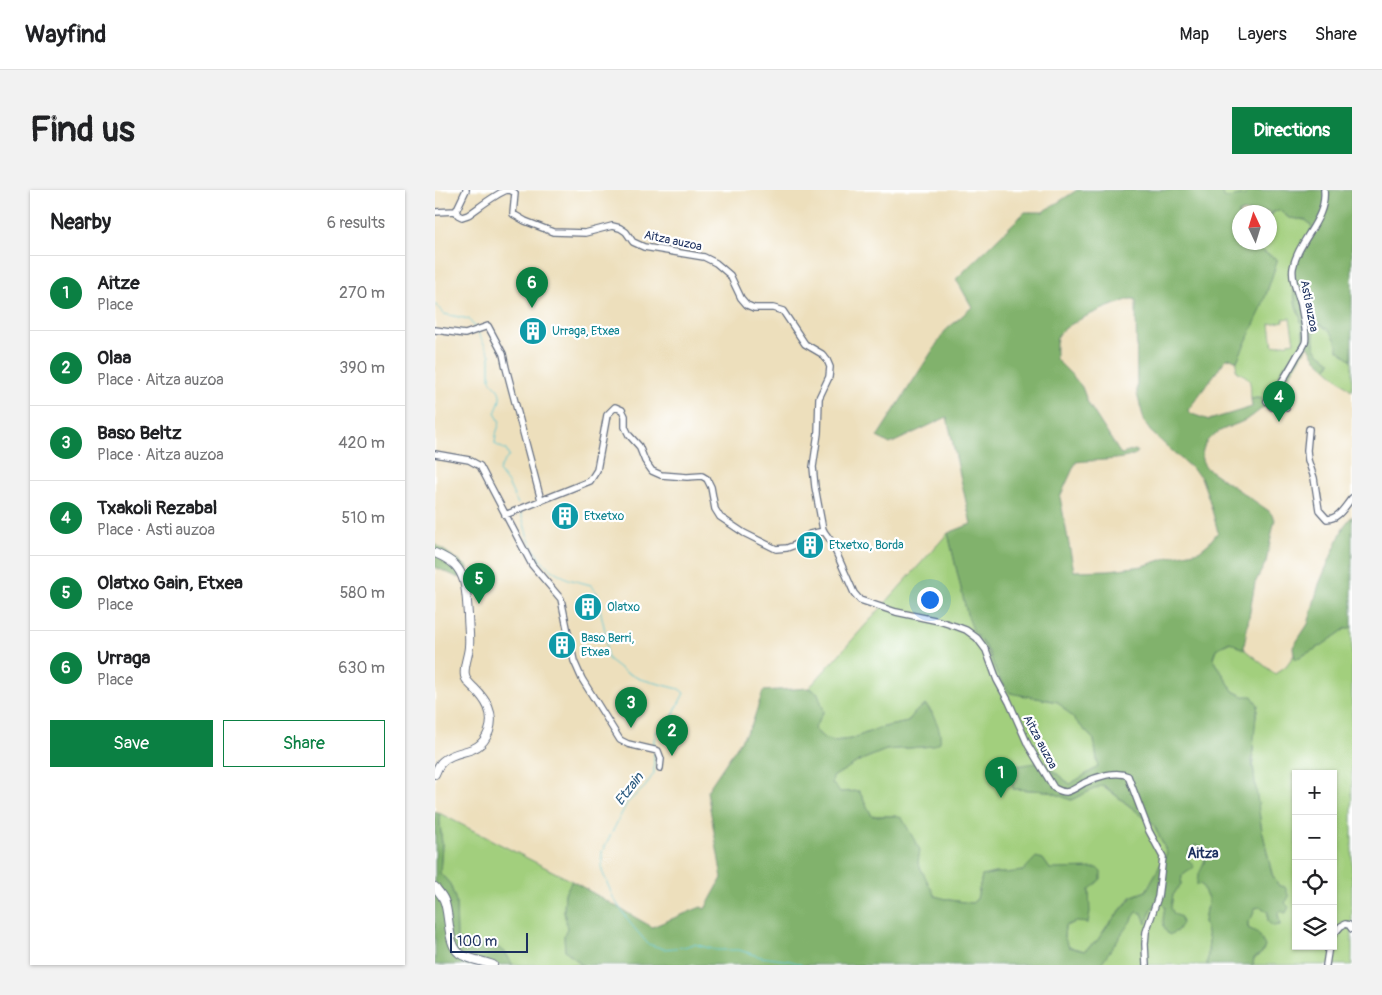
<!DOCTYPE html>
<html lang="en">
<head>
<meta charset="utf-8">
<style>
	body { margin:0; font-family:Pangolin,sans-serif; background:#f2f2f2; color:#202124 }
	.controls { position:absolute; right:15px; bottom:15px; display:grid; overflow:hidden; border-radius:0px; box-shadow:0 1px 4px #0004 }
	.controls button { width:45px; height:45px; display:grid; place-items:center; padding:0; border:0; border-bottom:1px solid #e0e0e0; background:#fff; color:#202124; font:25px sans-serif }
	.compass { position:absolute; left:797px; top:15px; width:45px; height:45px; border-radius:50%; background:#fff; box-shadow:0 1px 4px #0004; rotate:356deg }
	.scale { position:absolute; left:15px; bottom:12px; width:78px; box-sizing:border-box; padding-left:5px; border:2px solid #1b2f5e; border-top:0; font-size:14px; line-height:18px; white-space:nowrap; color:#1b2f5e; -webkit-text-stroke:4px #fff; paint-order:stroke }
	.you { position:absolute; left:494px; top:409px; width:18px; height:18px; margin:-12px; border:4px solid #fff; border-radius:50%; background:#1a73e8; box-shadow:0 0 0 8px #1a73e833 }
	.badge { display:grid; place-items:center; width:32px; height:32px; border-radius:50%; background:#0b8043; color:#fff; font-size:16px; font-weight:700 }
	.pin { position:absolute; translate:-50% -41px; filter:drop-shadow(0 1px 2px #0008) }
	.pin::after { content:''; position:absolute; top:26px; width:18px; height:15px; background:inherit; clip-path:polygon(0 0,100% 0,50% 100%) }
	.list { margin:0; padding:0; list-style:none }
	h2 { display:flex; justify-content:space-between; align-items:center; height:65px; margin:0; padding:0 20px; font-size:21px }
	h2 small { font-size:16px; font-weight:400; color:#757577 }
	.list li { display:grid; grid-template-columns:32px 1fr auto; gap:15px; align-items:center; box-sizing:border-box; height:75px; padding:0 20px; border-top:1px solid #e0e0e0 }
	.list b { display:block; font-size:19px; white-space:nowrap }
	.list p { margin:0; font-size:16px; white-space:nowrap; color:#757577 }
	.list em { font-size:16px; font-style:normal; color:#757577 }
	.actions { display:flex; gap:10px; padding:15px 20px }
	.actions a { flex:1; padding:11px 0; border:1px solid #0b8043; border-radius:0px; text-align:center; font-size:18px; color:#0b8043 }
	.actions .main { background:#0b8043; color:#fff }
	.icon { flex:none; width:28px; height:28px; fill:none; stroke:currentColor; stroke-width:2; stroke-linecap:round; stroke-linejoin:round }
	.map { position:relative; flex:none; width:917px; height:775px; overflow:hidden; border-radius:0px }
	header { display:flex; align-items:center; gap:30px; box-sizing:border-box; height:70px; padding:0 25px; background:#fff; border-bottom:1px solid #e0e0e0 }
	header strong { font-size:24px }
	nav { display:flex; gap:28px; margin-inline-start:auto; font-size:18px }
	.intro { display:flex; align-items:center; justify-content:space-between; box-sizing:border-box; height:120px; padding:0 30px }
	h1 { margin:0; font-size:35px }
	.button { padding:12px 22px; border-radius:0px; background:#0b8043; color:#fff; font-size:18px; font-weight:700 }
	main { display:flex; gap:30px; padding:0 30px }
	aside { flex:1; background:#fff; border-radius:0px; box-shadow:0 1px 4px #0004 }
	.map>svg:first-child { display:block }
	.green { fill:#a2cf7d; stroke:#5e7f6e; fill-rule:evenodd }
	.forest { fill:#81b26c; stroke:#4e7065; fill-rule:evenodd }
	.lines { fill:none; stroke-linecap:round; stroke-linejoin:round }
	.stream { stroke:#57c4d0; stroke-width:1 }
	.minor-casing { stroke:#646d7f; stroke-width:8 }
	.tertiary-casing { stroke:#646d7f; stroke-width:10 }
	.minor { stroke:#fff; stroke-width:5.5 }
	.tertiary { stroke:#fff; stroke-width:8 }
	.labels { text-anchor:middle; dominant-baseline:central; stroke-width:4.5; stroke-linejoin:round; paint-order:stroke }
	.street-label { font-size:12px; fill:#1b2f5e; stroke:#fff }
	.culture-label { font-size:12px; fill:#0d838f; stroke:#fff; text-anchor:start }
	.water-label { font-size:14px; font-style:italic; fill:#2d5c80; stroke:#fff }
	.neighbourhood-label { font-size:14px; font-weight:bold; fill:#1b2f5e; stroke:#fff }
</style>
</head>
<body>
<header>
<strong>Wayfind</strong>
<nav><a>Map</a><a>Layers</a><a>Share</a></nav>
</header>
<div class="intro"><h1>Find us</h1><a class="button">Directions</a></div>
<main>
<aside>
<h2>Nearby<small>6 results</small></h2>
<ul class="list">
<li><span class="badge">1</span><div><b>Aitze</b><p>Place</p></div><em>270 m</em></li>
<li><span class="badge">2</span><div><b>Olaa</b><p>Place · Aitza auzoa</p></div><em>390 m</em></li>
<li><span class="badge">3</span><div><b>Baso Beltz</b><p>Place · Aitza auzoa</p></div><em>420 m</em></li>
<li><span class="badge">4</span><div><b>Txakoli Rezabal</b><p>Place · Asti auzoa</p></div><em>510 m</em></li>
<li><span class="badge">5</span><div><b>Olatxo Gain, Etxea</b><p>Place</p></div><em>580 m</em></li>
<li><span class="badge">6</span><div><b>Urraga</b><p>Place</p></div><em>630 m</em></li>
</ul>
<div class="actions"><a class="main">Save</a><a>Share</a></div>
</aside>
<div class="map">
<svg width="917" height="775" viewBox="0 0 917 775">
	<rect width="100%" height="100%" fill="#fff"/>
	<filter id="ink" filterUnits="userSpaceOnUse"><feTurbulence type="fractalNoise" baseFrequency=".02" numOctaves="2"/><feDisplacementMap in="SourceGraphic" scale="10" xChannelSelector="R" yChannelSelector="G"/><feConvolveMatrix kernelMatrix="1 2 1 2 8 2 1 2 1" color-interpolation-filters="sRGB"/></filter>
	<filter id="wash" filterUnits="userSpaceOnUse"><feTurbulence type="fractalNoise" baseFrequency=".0096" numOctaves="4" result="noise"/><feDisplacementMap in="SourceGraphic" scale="20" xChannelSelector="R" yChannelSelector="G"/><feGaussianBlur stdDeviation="1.12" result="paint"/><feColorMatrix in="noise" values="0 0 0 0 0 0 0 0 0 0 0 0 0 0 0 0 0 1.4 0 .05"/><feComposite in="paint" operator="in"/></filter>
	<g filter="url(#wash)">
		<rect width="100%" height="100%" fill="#eddfbc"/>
		<path class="green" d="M 786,0 L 816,0 L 810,5 L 792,9 L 788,6 Z
			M 844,20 L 854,28 L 871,30 L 877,37 L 857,93 L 861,116 L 865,126 L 868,139 L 868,153 L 846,180 C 846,194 839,200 830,209 L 822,208 L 816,209 C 815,193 818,188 802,182 L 801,179 L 802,171 L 832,102 L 842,69 C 834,65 825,62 823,53 L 834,52 C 835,41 830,24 844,20 ZM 855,128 L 859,152 L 838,156 L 835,134 L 849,131 L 848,129 Z
			M 882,132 C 889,137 897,142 902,149 C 907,156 910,165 917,170 L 917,201 L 891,178 L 895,175 L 895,171 C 884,162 877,161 879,144 C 879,139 879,136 882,132 Z
			M 513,343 L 532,424 L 575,503 L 623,512 L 659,550 L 663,577 L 635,594 L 607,572 L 578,599 L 613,601 L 636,610 L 667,595 L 719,635 L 732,663 L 711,701 L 697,706 L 672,736 L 662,751 L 650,761 L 634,757 L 629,747 L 630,736 L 641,732 L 654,710 L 654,700 L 615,679 L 608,669 L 588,681 L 571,683 L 560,683 L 547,686 L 542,709 L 537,713 L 515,710 L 499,706 L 460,626 L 437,626 L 424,601 L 405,602 L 396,593 L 398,587 L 424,571 L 451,560 L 498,556 L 497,522 L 491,515 C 482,519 478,524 473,532 L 444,538 L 416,549 L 398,551 L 389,548 L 379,539 L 383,503 L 374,498 Z
			M 917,437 L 917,775 L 818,775 L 819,768 L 827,763 L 823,744 L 813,738 L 813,732 L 817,727 L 820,718 L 826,717 L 833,722 L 833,731 L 845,735 L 843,724 L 845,721 L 851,722 C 849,708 841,697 837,683 C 834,674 833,665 831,657 C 820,611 813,562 823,515 L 798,501 L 778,468 L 781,459 L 796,452 L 810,460 L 840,484 L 851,476 L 859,465 L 861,469 L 886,456 L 910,439 ZM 861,584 L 898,584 L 898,756 L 861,756 Z
			M 4,623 L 137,691 L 130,703 L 129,721 L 132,738 L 129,746 L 130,760 L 147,775 L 78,775 L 70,762 L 60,756 L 32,754 L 22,749 L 21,711 L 15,694 L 5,683 L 7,654 Z
			M 761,655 L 767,657 C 775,673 762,679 766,693 C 767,695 768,695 769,697 C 771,701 769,704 773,708 L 773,714 L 771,719 L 769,732 L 774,750 L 772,775 L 664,775 L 701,722 L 707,723 L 711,733 L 717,718 L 725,712 L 730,717 L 728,729 L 739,724 L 735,718 L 738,705 L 746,694 L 747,685 L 752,681 L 754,659 Z"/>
		<path class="forest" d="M 642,0 L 786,0 L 788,6 L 792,8 L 810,5 L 816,0 L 917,0 L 917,170 L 903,160 C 901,145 895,141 882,132 C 879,136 879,139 879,144 C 877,161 884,162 895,171 L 895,175 L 891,178 L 881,169 L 873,155 C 857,182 842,209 816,227 C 802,236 783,238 772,251 C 769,255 766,265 767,270 C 767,270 770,276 770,277 L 834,321 L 840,329 L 831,372 L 820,393 L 809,456 L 810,460 L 795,452 L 781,459 L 778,468 L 798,501 L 808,506 L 817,506 L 823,515 L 821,526 L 817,570 L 826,635 L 837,684 L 843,695 L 850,697 L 854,707 L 850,713 L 854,717 L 851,723 L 845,721 L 843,724 L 845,735 L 838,736 L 833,732 L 833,722 L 826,717 L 820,718 L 817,727 L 813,732 L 813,738 L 823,743 L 830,756 L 827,763 L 819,768 L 818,775 L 772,775 L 774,750 L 769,732 L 771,719 L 773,714 L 773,708 C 769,704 770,698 766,694 L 762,695 C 761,679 776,675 767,657 L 761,655 L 754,659 L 753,669 L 759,677 L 757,679 L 752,681 L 747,685 L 746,694 L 738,705 L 736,718 L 739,724 L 746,727 L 747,733 L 742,741 L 734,745 C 726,737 728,728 730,717 L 725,712 L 717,718 L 711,734 L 707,723 L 702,722 L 665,775 L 147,775 L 130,760 L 129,746 L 132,738 L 129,721 L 130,703 L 137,691 L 217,737 L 266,717 L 270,719 L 287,688 L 272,601 L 317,534 L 328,501 L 374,498 L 383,503 L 389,521 L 379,539 L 389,548 L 398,551 L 416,549 L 444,538 L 473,532 C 478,524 482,519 491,515 C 499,525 507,540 505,552 L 498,556 L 451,560 L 424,571 L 398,587 L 397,593 L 405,602 L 424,601 L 437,626 L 460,626 L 467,628 L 485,660 L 483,673 L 500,706 L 515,710 L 537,713 L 542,709 L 547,686 L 560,683 L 571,683 L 588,681 L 601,667 L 608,669 L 615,679 L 662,678 L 666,682 L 666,689 L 654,700 L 655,722 L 653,733 L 641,732 L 630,736 L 629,747 L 634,757 L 649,761 L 662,751 L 672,736 L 698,706 L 711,701 L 732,663 L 719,635 L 668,595 L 636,610 L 613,601 L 578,599 L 575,577 L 607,572 L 635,594 L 663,577 L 659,550 L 623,512 L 575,503 L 562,485 L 554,462 L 538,440 L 532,424 L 513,343 L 536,334 L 512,227 L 455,254 L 442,247 L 510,141 L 537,117 L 521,89 L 590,22 L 608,22 ZM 844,20 L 854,28 L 871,30 L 877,37 L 857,80 L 857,93 L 861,116 L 865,126 L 869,147 L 868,153 L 845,181 C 846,194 839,200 830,209 L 822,208 L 816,209 L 817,217 L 774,230 L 754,223 L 753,220 L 791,169 L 796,168 L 802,171 L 825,122 L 842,72 L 842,69 C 834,65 825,62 823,53 L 804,52 L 804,22 L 834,22 L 835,26 L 838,22 ZM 695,109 L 700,109 L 701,112 L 702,204 L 709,230 L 715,241 L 766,287 L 774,309 L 783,342 L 773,354 L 764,361 L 735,367 L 708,376 L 674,380 L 639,381 L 625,307 L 641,272 C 657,270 691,271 702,263 L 702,261 L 700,260 L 687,264 L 685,263 L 653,213 L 647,197 L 637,185 L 621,169 C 621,162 620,152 623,146 C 632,131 678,115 695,109 Z
			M 917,326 L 917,437 L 910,439 L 886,456 L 861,469 L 859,465 L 858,457 L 873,434 L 884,394 L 909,336 Z
			M 0,354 L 34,378 L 24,388 L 0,377 Z
			M 0,622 L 4,623 L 7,654 L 5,683 L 15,694 L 21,711 L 22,749 L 32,754 L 60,756 L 70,762 L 78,775 L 0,775 Z"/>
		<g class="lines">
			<path class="stream" d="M 0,114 L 9,124 L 34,129 L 40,138
				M 43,143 L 55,165 L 55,190 C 68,203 67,207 60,223 L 65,232 L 61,244 L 60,254 L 71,260 L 74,266 L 68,273 L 64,281 L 73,293 L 83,314
				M 86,323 L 93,348 L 105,370 L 117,380 L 133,389 L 156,395 L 164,405 L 165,419 L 171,445 L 171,459 L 173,469 L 190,482 L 205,489 L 244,499 L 249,503 L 240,521 L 235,535 L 221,542 L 219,550 L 219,557
				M 219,563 L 219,583 L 210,597 L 192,613 L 167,662 L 167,681 L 179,709 L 195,733 L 213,754 L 229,759 L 249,757 L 259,754 L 281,760 L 304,760 L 326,767 L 356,771 L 367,775"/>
		</g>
	</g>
	<g filter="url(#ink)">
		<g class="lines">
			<defs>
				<path id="minor" d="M 31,0 L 21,21 L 23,25 L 27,27 L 33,25 C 42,19 62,3 72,0 C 77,0 77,1 80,3 L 78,24 L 90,31 L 118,42 L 150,43 L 177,36 L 185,38 L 191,42 L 198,52 L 209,57 L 269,67 L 281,73 L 295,85 L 306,108 L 312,115 L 319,118 L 338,118 L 348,121 L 370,154 L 387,164 L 392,170 L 395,177 L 394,187 L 384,208 L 383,243 L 378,277 L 380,297 L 388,340 L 396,351 L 404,369 L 419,403 L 425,410 L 461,422 L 504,431 L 523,437 L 531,440 L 542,448 L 551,460 L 562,490 L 574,512 L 593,555 L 619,598 C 623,600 626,602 631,602 C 637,601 644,596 649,593 C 661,587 681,580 693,586 L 714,641 L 728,667 L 723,707 L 711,742 L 710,754 L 711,775
					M 0,22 L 21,21
					M 0,140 L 30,144 L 53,136 L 68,164 L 71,178 L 106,310
					M 851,218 L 837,217 L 832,211 C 845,197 853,182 862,166 C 864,162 868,158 870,153 C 873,145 867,124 866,115 C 863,103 856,90 858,78 C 863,50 892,30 889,0
					M 874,239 L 872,260 L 873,270 L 879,288 L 884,320 L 892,329 C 904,329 910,316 917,308
					M 0,264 L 34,270 L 45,276 L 97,375 L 126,409 L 139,471 L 147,489 L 185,550 L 193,554 L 223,561 L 226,569 L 225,578
					M 70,325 L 155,291 L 162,280 L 172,225 L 180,217 L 187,220 L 190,226 L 190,237 L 194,245 L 204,256 L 210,271 L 217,281 L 226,285 L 252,287 L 267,286 L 272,289 L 276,297 L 280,319 L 285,327 L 309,343 L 341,359 L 352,358 L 360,355 L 375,344 L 389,341
					M 898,745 L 906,736 L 910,734 L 914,735 L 917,739
					M 891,775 L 894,756"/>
				<path id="tertiary" d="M 0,363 C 7,366 14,369 20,375 C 24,379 27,385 29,391 C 32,402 32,414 33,425 C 33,435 35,446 34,456 C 34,465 28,476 30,486 C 31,491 35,494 39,498 C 51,510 60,523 54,541 C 44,567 24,557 8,571 C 4,574 2,579 0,584
					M 0,697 C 3,701 7,705 9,710 C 15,724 12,753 24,763 C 33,770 47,770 58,775"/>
			</defs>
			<use href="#minor" class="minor-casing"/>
			<use href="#tertiary" class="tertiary-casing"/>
			<use href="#minor" class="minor"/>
			<use href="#tertiary" class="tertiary"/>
		</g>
	</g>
	<defs>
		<symbol id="building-disc" viewBox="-11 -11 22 22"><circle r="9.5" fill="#0f9aa8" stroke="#fff"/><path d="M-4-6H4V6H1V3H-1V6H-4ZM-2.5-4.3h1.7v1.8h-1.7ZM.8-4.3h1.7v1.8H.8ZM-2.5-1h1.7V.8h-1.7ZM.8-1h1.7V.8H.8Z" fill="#fff"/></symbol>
	</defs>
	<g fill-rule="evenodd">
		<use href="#building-disc" x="82" y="125" width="32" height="32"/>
		<use href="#building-disc" x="114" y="310" width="32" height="32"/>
		<use href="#building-disc" x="359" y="339" width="32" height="32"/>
		<use href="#building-disc" x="137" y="401" width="32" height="32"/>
		<use href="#building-disc" x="111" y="439" width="32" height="32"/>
	</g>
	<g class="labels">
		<g class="street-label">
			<text transform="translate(238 51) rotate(12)">Aitza auzoa</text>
			<text transform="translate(874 116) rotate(79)">Asti auzoa</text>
			<text transform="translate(605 552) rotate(62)">Aitza auzoa</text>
		</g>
		<g class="culture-label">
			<text x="117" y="141">Urraga, Etxea</text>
			<text x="149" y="326">Etxetxo</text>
			<text x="394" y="355">Etxetxo, Borda</text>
			<text x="172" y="417">Olatxo</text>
			<text x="146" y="448">Baso Berri,<tspan x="146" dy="14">Etxea</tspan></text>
		</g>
		<g class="water-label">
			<text transform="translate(194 599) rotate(-52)">Etzain</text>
		</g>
		<g class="neighbourhood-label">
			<text x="768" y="663">Aitza</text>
		</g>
	</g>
</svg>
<div class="controls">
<button>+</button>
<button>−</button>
<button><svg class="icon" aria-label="locate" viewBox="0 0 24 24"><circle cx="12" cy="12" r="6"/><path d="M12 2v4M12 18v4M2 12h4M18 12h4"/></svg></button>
<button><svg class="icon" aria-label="layers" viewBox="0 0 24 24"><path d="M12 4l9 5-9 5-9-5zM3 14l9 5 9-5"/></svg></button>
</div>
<svg class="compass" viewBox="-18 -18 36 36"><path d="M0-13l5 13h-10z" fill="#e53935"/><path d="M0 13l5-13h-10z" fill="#757577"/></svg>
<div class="scale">100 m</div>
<div class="you"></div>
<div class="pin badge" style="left:566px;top:608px">1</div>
<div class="pin badge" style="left:237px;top:566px">2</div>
<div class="pin badge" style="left:196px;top:538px">3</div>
<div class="pin badge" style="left:844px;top:232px">4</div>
<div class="pin badge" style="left:44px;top:414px">5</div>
<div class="pin badge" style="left:97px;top:118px">6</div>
</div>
</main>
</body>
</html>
